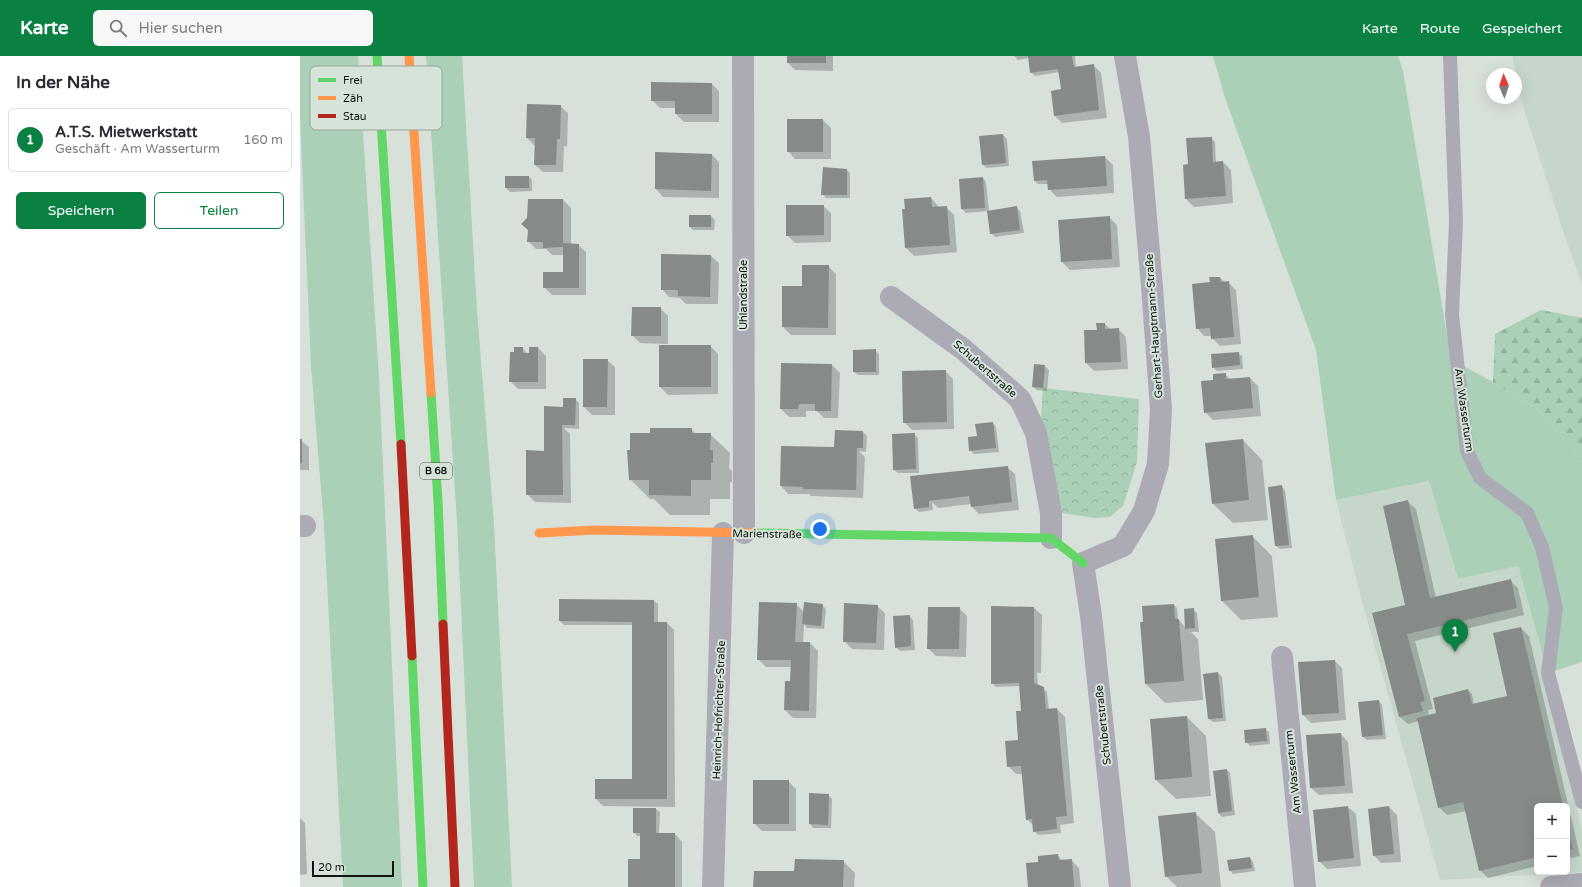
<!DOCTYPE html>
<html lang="de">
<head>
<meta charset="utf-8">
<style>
	body { margin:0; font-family:"Varela Round",sans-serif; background:#f7f7f7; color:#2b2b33 }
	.controls { position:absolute; right:12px; bottom:12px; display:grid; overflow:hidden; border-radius:6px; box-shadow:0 4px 16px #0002 }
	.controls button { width:36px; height:36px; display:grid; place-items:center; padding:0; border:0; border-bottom:1px solid #e1e1e2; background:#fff; color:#2b2b33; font:20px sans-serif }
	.compass { position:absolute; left:1186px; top:12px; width:36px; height:36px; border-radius:50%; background:#fff; box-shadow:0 4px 16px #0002; rotate:358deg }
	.scale { position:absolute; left:12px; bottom:10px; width:82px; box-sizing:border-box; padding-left:4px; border:2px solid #0f1411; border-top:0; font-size:11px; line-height:14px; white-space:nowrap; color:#0f1411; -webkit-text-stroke:3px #d5e3d9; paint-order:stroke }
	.you { position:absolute; left:520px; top:473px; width:14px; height:14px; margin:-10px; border:3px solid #fff; border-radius:50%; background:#1a73e8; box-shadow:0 0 0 6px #1a73e833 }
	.badge { display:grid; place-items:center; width:26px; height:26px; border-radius:50%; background:#0b8043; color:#fff; font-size:13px; font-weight:700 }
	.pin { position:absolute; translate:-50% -33px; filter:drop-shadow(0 1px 2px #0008) }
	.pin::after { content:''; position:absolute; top:21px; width:14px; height:12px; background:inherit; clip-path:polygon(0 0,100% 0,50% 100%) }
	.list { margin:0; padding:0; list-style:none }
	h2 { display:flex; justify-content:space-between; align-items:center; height:52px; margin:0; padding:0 16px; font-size:17px }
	h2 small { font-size:13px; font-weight:400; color:#7c7c81 }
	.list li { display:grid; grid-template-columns:26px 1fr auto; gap:12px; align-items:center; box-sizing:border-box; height:64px; margin:0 8px 8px; padding:0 8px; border:1px solid #e1e1e2; border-radius:6px }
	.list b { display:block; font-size:15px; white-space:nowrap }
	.list p { margin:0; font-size:13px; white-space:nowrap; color:#7c7c81 }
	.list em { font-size:13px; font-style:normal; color:#7c7c81 }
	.actions { display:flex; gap:8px; padding:12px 16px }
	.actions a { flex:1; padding:9px 0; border:1px solid #0b8043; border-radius:6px; text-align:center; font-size:14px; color:#0b8043 }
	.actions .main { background:#0b8043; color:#fff }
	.icon { flex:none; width:22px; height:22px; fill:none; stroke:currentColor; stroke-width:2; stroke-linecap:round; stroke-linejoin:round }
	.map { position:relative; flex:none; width:1282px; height:831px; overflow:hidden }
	header { display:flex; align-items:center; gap:24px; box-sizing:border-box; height:56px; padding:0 20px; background:#0b8043; color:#fff }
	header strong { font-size:19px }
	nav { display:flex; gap:22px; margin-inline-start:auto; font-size:14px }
	.search { width:280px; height:36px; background:#f7f7f7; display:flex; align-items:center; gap:10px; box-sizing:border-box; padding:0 14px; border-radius:6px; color:#7c7c81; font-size:15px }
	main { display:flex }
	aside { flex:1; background:#fff }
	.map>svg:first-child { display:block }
	.built { fill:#c7d6cb; fill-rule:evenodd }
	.grass { fill:#abd0b8 }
	.forest { fill:url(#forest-firs) }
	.park { fill:url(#park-crowns) }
	.shadow { fill:#0003 }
	.building { fill:#868b87 }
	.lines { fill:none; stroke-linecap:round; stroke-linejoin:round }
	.lane { stroke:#acabb5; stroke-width:14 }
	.street { stroke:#acabb5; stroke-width:22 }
	.fast { stroke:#63d668; stroke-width:9 }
	.slow { stroke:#ff974d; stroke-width:9 }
	.jam { stroke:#b3261e; stroke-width:9 }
	.labels { text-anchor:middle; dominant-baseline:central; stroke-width:4; stroke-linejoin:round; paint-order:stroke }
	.shield { fill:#d5e3d9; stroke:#4a524d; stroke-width:1 }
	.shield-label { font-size:10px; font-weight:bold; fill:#0f1411 }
	.street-label { font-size:11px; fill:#0f1411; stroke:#d5e3d9 }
	.key { fill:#d5e3d9; stroke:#9aa59d; stroke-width:1 }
	.key-label { font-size:11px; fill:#0f1411 }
</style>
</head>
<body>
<header>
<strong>Karte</strong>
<div class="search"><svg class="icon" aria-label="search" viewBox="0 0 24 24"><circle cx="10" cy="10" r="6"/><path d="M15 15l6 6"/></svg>Hier suchen</div>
<nav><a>Karte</a><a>Route</a><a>Gespeichert</a></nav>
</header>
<main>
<aside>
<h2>In der Nähe<small></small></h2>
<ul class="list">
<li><span class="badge">1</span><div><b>A.T.S. Mietwerkstatt</b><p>Geschäft · Am Wasserturm</p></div><em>160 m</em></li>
</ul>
<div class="actions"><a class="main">Speichern</a><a>Teilen</a></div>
</aside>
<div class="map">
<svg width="1282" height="831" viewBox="0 0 1282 831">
	<defs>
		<pattern id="forest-firs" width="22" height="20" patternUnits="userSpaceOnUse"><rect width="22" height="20" fill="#abd0b8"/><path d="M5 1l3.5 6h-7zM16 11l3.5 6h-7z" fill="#92b29d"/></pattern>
		<pattern id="park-crowns" width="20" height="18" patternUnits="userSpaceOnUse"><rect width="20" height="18" fill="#abd0b8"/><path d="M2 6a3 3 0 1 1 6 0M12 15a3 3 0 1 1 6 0" fill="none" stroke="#92b29d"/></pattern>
	</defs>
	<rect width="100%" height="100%" fill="#d8e0da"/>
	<path class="built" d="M 1212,0 L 1282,0 L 1282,228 L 1264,178 L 1222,47 Z
		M 1129,425 L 1158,523 L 1218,510 L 1248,617 L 1282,775 L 1282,816 L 1140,824 L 1063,549 L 1036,444 ZM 1237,750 L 1267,750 L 1267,816 L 1237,816 Z"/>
	<path class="grass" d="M 0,0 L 58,0 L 79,321 L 102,831 L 43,831 L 24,470 L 11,310 L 0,61 Z
		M 126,0 L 162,0 L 177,254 L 194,468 L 212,831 L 174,831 L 157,466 Z
		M 913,0 L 1098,0 L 1103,15 L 1151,303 L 1193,326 L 1238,354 L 1282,403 L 1282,606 L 1248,617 L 1218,510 L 1158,523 L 1129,425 L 1036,444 L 1016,294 L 925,42 Z"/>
	<path class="forest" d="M 1241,254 L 1282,262 L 1282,403 L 1238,354 L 1193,326 L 1195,278 Z"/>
	<path class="park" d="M 743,332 L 839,343 L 837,406 L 823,450 L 810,461 L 795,462 L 762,457 L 748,384 L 741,361 Z"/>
	<path class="shadow" d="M 488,0 L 533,0 L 533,15 L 495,14 L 488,7 Z
		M 714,0 L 775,0 L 776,11 L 793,9 L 801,17 L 807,62 L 762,67 L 755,60 L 762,34 L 760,16 L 735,20 L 731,16 L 729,2 L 718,4 Z
		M 412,28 L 419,35 L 419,66 L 384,66 L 376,58 L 376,52 L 360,52 L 352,44 Z
		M 260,50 L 268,57 L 267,91 L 264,90 L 263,116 L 243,116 L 235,109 L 235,90 L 227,82 Z
		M 488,64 L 523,64 L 531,72 L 531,103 L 495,103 L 488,95 Z
		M 703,79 L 707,83 L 709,110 L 687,112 L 683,109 Z
		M 911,82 L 915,86 L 916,107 L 923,106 L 931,114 L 933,147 L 894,151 L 886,143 L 889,109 Z
		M 356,98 L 412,99 L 419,106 L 419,142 L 363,141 L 356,133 Z
		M 805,101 L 813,109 L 814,137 L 757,141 L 749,133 L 748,128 L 738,128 L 735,125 Z
		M 547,114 L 550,117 L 550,142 L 526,142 L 522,138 Z
		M 229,121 L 232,124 L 232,135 L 210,136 L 206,132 Z
		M 683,122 L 686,126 L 689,155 L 717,152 L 720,155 L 724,177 L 695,181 L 691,177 L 688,155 L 666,157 L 662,153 Z
		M 631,142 L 639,151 L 646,151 L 654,159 L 657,196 L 614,200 L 606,192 Z
		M 263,144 L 271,152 L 271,188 L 278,189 L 286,196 L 286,239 L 252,239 L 244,231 L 264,217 L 264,199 L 252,199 L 246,193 L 236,193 L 228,185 L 229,174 Z
		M 523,150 L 531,157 L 531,186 L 495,187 L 487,179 Z
		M 411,160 L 415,164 L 414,174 L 393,174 L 390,171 Z
		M 810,162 L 817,169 L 820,211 L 770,214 L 762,206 L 759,165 Z
		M 411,200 L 419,207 L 418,248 L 386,248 L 380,242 L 369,241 L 362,233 Z
		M 528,210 L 536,218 L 536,279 L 491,279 L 483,271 L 503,231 Z
		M 920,222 L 925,226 L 928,226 L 936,234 L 941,288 L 920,290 L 912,282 L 912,280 L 904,280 L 897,272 L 911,227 Z
		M 360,252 L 368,260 L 368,288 L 340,287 L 332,279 Z
		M 805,268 L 811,274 L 818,273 L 826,281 L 828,313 L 794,315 L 786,307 L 798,275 Z
		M 410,290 L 418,298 L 418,338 L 368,339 L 360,331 Z
		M 222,292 L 228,298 L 238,292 L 246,300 L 246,333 L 218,333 L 210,325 L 215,297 Z
		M 575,294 L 579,298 L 579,319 L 558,319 L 554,316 Z
		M 938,297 L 942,300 L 943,313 L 917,315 L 913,311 Z
		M 307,304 L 315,311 L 315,359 L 292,359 L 284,351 Z
		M 532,309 L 540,317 L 538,362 L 524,362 L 517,355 L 506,355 L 506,361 L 489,361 L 481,353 Z
		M 745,310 L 749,314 L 747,335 L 737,334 L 733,331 Z
		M 645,315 L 653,323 L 654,373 L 612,374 L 604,366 Z
		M 925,318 L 931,324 L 950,322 L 958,330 L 961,360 L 913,364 L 905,356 L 914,325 Z
		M 275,343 L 279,347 L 279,373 L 264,372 L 270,378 L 271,447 L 235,446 L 227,438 L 245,396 Z
		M 693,367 L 696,371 L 699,396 L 674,398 L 670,394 L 678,381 Z
		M 391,373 L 396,378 L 410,378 L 430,397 L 429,412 L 432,415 L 432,426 L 430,426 L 430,443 L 410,443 L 410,459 L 370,459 L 354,443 L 350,443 L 330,423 L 351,378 Z
		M 563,376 L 567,380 L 566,396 L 559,395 L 565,401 L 563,442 L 511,440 L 509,438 L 488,438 L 481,430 Z
		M 614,378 L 618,382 L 619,417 L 598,417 L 594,414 Z
		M 0,384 L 9,391 L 9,414 L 0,414 Z
		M 943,384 L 962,404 L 968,464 L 933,467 L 913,448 Z
		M 707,411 L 715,418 L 719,454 L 679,458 L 672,451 L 671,448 L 638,452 L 632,446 L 633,454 L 619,456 L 615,452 L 611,421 Z
		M 981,430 L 985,434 L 992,492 L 980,493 L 976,490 Z
		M 1108,446 L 1116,453 L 1136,542 L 1210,525 L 1218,532 L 1224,559 L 1115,585 L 1133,653 L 1128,654 L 1129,660 L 1137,658 L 1168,634 L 1172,638 L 1174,649 L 1208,641 L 1221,572 L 1229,580 L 1280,800 L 1267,803 L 1267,750 L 1237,750 L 1237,810 L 1188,822 L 1180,814 L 1166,755 L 1147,759 L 1139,751 L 1119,665 L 1108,668 L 1100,661 L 1106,549 Z
		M 953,481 L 972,500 L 978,561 L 941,564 L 922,545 Z
		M 354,545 L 358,548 L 358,567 L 367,567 L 374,574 L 375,751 L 303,750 L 296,743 L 333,724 L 333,569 L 264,569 L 260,565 Z
		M 496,548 L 504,556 L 522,549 L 526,553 L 524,573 L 507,572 L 504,568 L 503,587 L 510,587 L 518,595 L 516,662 L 493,662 L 485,654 L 491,626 L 492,611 L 466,611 L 458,603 Z
		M 874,549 L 877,552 L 878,563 L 886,572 L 893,553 L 897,557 L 899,576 L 891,576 L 898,583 L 903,644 L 865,647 L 846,628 L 844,567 Z
		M 577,550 L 585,557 L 584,594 L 552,593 L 544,585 Z
		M 659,552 L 667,560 L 666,601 L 636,600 L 628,592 Z
		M 734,552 L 742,559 L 741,617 L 737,617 L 738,629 L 747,636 L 749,654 L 757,653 L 765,661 L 774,767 L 760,769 L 761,777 L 738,779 L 734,775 L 734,770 L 727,763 L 722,718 L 716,718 L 708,710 L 719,685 L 723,656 L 720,630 L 696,631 L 692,627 Z
		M 609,560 L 613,564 L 615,594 L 600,595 L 596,591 Z
		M 1035,605 L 1042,612 L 1046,664 L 1011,667 L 1003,659 L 999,607 Z
		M 918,617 L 922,621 L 926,665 L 913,666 L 909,663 Z
		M 1079,645 L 1082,649 L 1086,683 L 1067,684 L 1063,681 Z
		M 887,661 L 906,680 L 911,740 L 876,743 L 856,724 Z
		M 965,673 L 969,676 L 970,688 L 950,690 L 946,686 Z
		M 1041,678 L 1048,686 L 1053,737 L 1019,739 L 1011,732 Z
		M 927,714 L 930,717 L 935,759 L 922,761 L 918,757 Z
		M 488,725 L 496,733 L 496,775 L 462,775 L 454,767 Z
		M 528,739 L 532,743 L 531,772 L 513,772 L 510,768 Z
		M 1048,751 L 1056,758 L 1061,810 L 1027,813 L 1019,805 Z
		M 1089,751 L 1097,759 L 1101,806 L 1081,807 L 1074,799 Z
		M 356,753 L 360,756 L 359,778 L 375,778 L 382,786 L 382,831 L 329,831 L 341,804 L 341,780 L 337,780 L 334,776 Z
		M 895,757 L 915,776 L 921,831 L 877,831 L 866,820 Z
		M 0,762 L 5,767 L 7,818 L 0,819 Z
		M 758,800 L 763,805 L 771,804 L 779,812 L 781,831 L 729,831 L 739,807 Z
		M 950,802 L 953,806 L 955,815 L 933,818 L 930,814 Z
		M 543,805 L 555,817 L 554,831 L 454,831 L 495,816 Z"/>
	<path class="building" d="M 487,0 L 526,0 L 526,7 L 487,7 Z
		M 728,0 L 772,0 L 774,11 L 794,8 L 799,54 L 754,60 L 751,35 L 761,33 L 758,13 L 730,17 Z
		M 351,26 L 412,27 L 412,58 L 375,58 L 375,45 L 351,45 Z
		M 227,48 L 261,49 L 260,83 L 257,83 L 256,109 L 234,109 L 235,82 L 226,82 Z
		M 487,63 L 523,63 L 523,96 L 487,96 Z
		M 703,78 L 706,107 L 682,109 L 679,80 Z
		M 912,81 L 913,106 L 923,105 L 926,140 L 885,143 L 883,109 L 888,108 L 886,82 Z
		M 355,96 L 412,98 L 411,135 L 355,133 Z
		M 805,100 L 807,130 L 748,134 L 747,124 L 734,125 L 732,105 Z
		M 523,111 L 547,113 L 547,139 L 521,139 Z
		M 205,120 L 229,120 L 229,132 L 205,132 Z
		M 683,121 L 685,152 L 661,153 L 659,123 Z
		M 631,141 L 632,151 L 647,150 L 650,189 L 605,192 L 602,153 L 605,153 L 604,143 Z
		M 228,143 L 263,143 L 263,187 L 279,188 L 279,232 L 243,232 L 243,216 L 263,216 L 263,191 L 243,192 L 243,186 L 227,186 L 228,174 L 221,168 L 227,162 Z
		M 486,149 L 524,149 L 524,179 L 486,180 Z
		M 717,150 L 720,174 L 690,178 L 687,155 Z
		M 389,159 L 411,159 L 411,171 L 389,171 Z
		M 810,160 L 812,203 L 761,206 L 758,164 Z
		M 361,198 L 411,199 L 410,241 L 378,240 L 378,234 L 361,234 Z
		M 502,209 L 529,209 L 528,272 L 482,271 L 482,230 L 502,230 Z
		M 909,221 L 920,221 L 921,226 L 929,225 L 934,281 L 911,283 L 910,272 L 896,273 L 892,228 L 910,226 Z
		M 332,251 L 361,251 L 361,280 L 331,280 Z
		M 796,267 L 805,267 L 805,273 L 819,272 L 821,306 L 785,307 L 784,274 L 797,274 Z
		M 359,289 L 411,289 L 411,331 L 359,331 Z
		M 214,291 L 223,291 L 223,297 L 229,297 L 229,291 L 238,291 L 238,326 L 209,326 L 210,296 L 214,296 Z
		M 576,293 L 576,316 L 553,316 L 553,294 Z
		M 939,296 L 940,309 L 912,312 L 911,298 Z
		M 283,303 L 308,303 L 307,351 L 283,351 Z
		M 481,307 L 532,308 L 531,355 L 515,355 L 515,348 L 499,348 L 498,353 L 480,353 Z
		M 734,308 L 745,309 L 743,332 L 732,331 Z
		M 646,314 L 647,366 L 603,367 L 602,315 Z
		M 926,317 L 926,323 L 950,321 L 953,352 L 904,357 L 901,325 L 913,324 L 913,318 Z
		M 263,342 L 276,342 L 275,369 L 262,369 L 263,439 L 226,439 L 226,394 L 244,395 L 244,350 L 263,351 Z
		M 693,366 L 696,392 L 669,395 L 668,381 L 677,380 L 675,368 Z
		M 350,372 L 392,372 L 392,377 L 411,377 L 410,394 L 413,394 L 413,407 L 411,407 L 411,424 L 391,424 L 391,440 L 349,439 L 349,424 L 329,424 L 327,394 L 330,394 L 330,377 L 350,377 Z
		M 535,374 L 563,375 L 563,392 L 557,392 L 556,434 L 502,433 L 503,431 L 480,430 L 481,390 L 534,391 Z
		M 615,377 L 616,413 L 593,414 L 592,378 Z
		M 0,383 L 2,383 L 2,407 L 0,407 Z
		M 943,383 L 949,444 L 912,448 L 905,387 Z
		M 708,410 L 712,446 L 671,451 L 669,440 L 629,445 L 629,451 L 614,453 L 610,420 Z
		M 982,429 L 989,489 L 975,490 L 968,431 Z
		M 1108,444 L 1130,542 L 1211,523 L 1217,552 L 1107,578 L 1125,645 L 1120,646 L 1123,655 L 1099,661 L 1072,557 L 1105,549 L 1083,450 Z
		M 953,479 L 959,541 L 921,545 L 915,483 Z
		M 259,543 L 354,544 L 354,566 L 367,566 L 367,743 L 295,743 L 295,723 L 332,723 L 332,566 L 259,565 Z
		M 459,546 L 497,547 L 495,586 L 510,586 L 509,655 L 484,654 L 485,625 L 490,625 L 491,604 L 457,604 Z
		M 504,546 L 523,548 L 521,570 L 502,568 Z
		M 544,547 L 578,549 L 576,587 L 543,586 Z
		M 874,548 L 875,563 L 879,563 L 884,625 L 845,628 L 840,566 L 843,566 L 842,550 Z
		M 691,550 L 734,551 L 734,627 L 744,631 L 746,653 L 757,652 L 767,760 L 756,761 L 757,773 L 733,776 L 732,763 L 726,764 L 721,710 L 707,711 L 705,685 L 718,684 L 716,655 L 721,655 L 719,627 L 691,628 Z
		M 628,551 L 660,551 L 659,593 L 627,593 Z
		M 894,552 L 895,572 L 885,573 L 884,553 Z
		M 610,559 L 611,590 L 595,592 L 593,560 Z
		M 1221,571 L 1263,750 L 1237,750 L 1237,801 L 1179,815 L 1163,746 L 1138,752 L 1117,662 L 1136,657 L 1133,642 L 1141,640 L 1168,633 L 1172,648 L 1207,640 L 1193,577 Z
		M 1035,604 L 1039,657 L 1002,659 L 998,606 Z
		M 918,616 L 923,662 L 908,663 L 903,618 Z
		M 1079,644 L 1083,679 L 1062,681 L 1058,646 Z
		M 887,660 L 892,721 L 855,724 L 850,663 Z
		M 966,672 L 967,685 L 945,687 L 944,674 Z
		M 1041,677 L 1045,730 L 1010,732 L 1006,679 Z
		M 927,713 L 932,755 L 918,757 L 913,715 Z
		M 453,724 L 489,724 L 489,768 L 453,768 Z
		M 509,737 L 529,738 L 528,769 L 509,768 Z
		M 1048,750 L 1054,802 L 1018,806 L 1013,754 Z
		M 1089,750 L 1094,798 L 1073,800 L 1068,753 Z
		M 333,752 L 356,752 L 356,777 L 375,777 L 375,831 L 328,831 L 328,803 L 340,803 L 340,777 L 333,777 Z
		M 896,756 L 902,817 L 865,821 L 858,760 Z
		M 1267,771 L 1273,793 L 1267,794 Z
		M 758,798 L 759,804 L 772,803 L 774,831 L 728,831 L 726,807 L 738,806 L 738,800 Z
		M 950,801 L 952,812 L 929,815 L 927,804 Z
		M 495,803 L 544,804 L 543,831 L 453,831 L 454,815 L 494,815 Z"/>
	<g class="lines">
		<path class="lane" d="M 1150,0 L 1156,165 L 1152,259 L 1167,395 L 1180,422 L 1227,457 L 1242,491 L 1256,552 L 1248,617 L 1282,746"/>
		<path class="street" d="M 443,0 L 444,477
			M 591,241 L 663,293 L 720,343 L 736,377 L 751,457 L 751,482
			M 0,470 L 5,470
			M 982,601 L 1005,831
			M 413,831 L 423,477
			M 820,831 L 791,560 L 783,507 L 823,490 L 844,455 L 858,408 L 861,353 L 852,231 L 839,81 L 825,0
			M 1251,831 L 1282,828"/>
		<path class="fast" d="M 77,0 L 101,388
			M 131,337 L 138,445 L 143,568
			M 456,477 L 751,482 L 783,507
			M 112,600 L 123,831"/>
		<path class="slow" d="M 109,0 L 131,337
			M 239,477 L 295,474 L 456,477"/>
		<path class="jam" d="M 101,388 L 112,600
			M 143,568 L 155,831"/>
	</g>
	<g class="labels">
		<rect class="shield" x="120" y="407" width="32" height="16" rx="3"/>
		<g class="shield-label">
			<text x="136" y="415">B 68</text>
		</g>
		<g class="street-label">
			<text transform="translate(443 239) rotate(-90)">Uhlandstraße</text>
			<text transform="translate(854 270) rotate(-94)">Gerhart-Hauptmann-Straße</text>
			<text transform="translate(685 313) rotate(41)">Schubertstraße</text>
			<text transform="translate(1164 354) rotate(82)">Am Wasserturm</text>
			<text transform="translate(467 478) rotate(1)">Marienstraße</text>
			<text transform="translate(419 654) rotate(-88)">Heinrich-Hofrichter-Straße</text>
			<text transform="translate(803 669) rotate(-96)">Schubertstraße</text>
			<text transform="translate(993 716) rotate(-96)">Am Wasserturm</text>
		</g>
	</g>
	<rect x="10" y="10" width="132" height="64" rx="6" class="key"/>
	<rect x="18" y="22" width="18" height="4" fill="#63d668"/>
	<rect x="18" y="40" width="18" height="4" fill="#ff974d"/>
	<rect x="18" y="58" width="18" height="4" fill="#b3261e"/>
	<g class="key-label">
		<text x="43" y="28">Frei</text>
		<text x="43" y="46">Zäh</text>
		<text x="43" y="64">Stau</text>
	</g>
</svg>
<div class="controls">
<button>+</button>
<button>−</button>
</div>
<svg class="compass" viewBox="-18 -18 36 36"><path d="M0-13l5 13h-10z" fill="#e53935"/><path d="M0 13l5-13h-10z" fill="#7c7c81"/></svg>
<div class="scale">20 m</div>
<div class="you"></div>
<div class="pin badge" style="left:1155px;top:596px">1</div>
</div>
</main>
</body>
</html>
